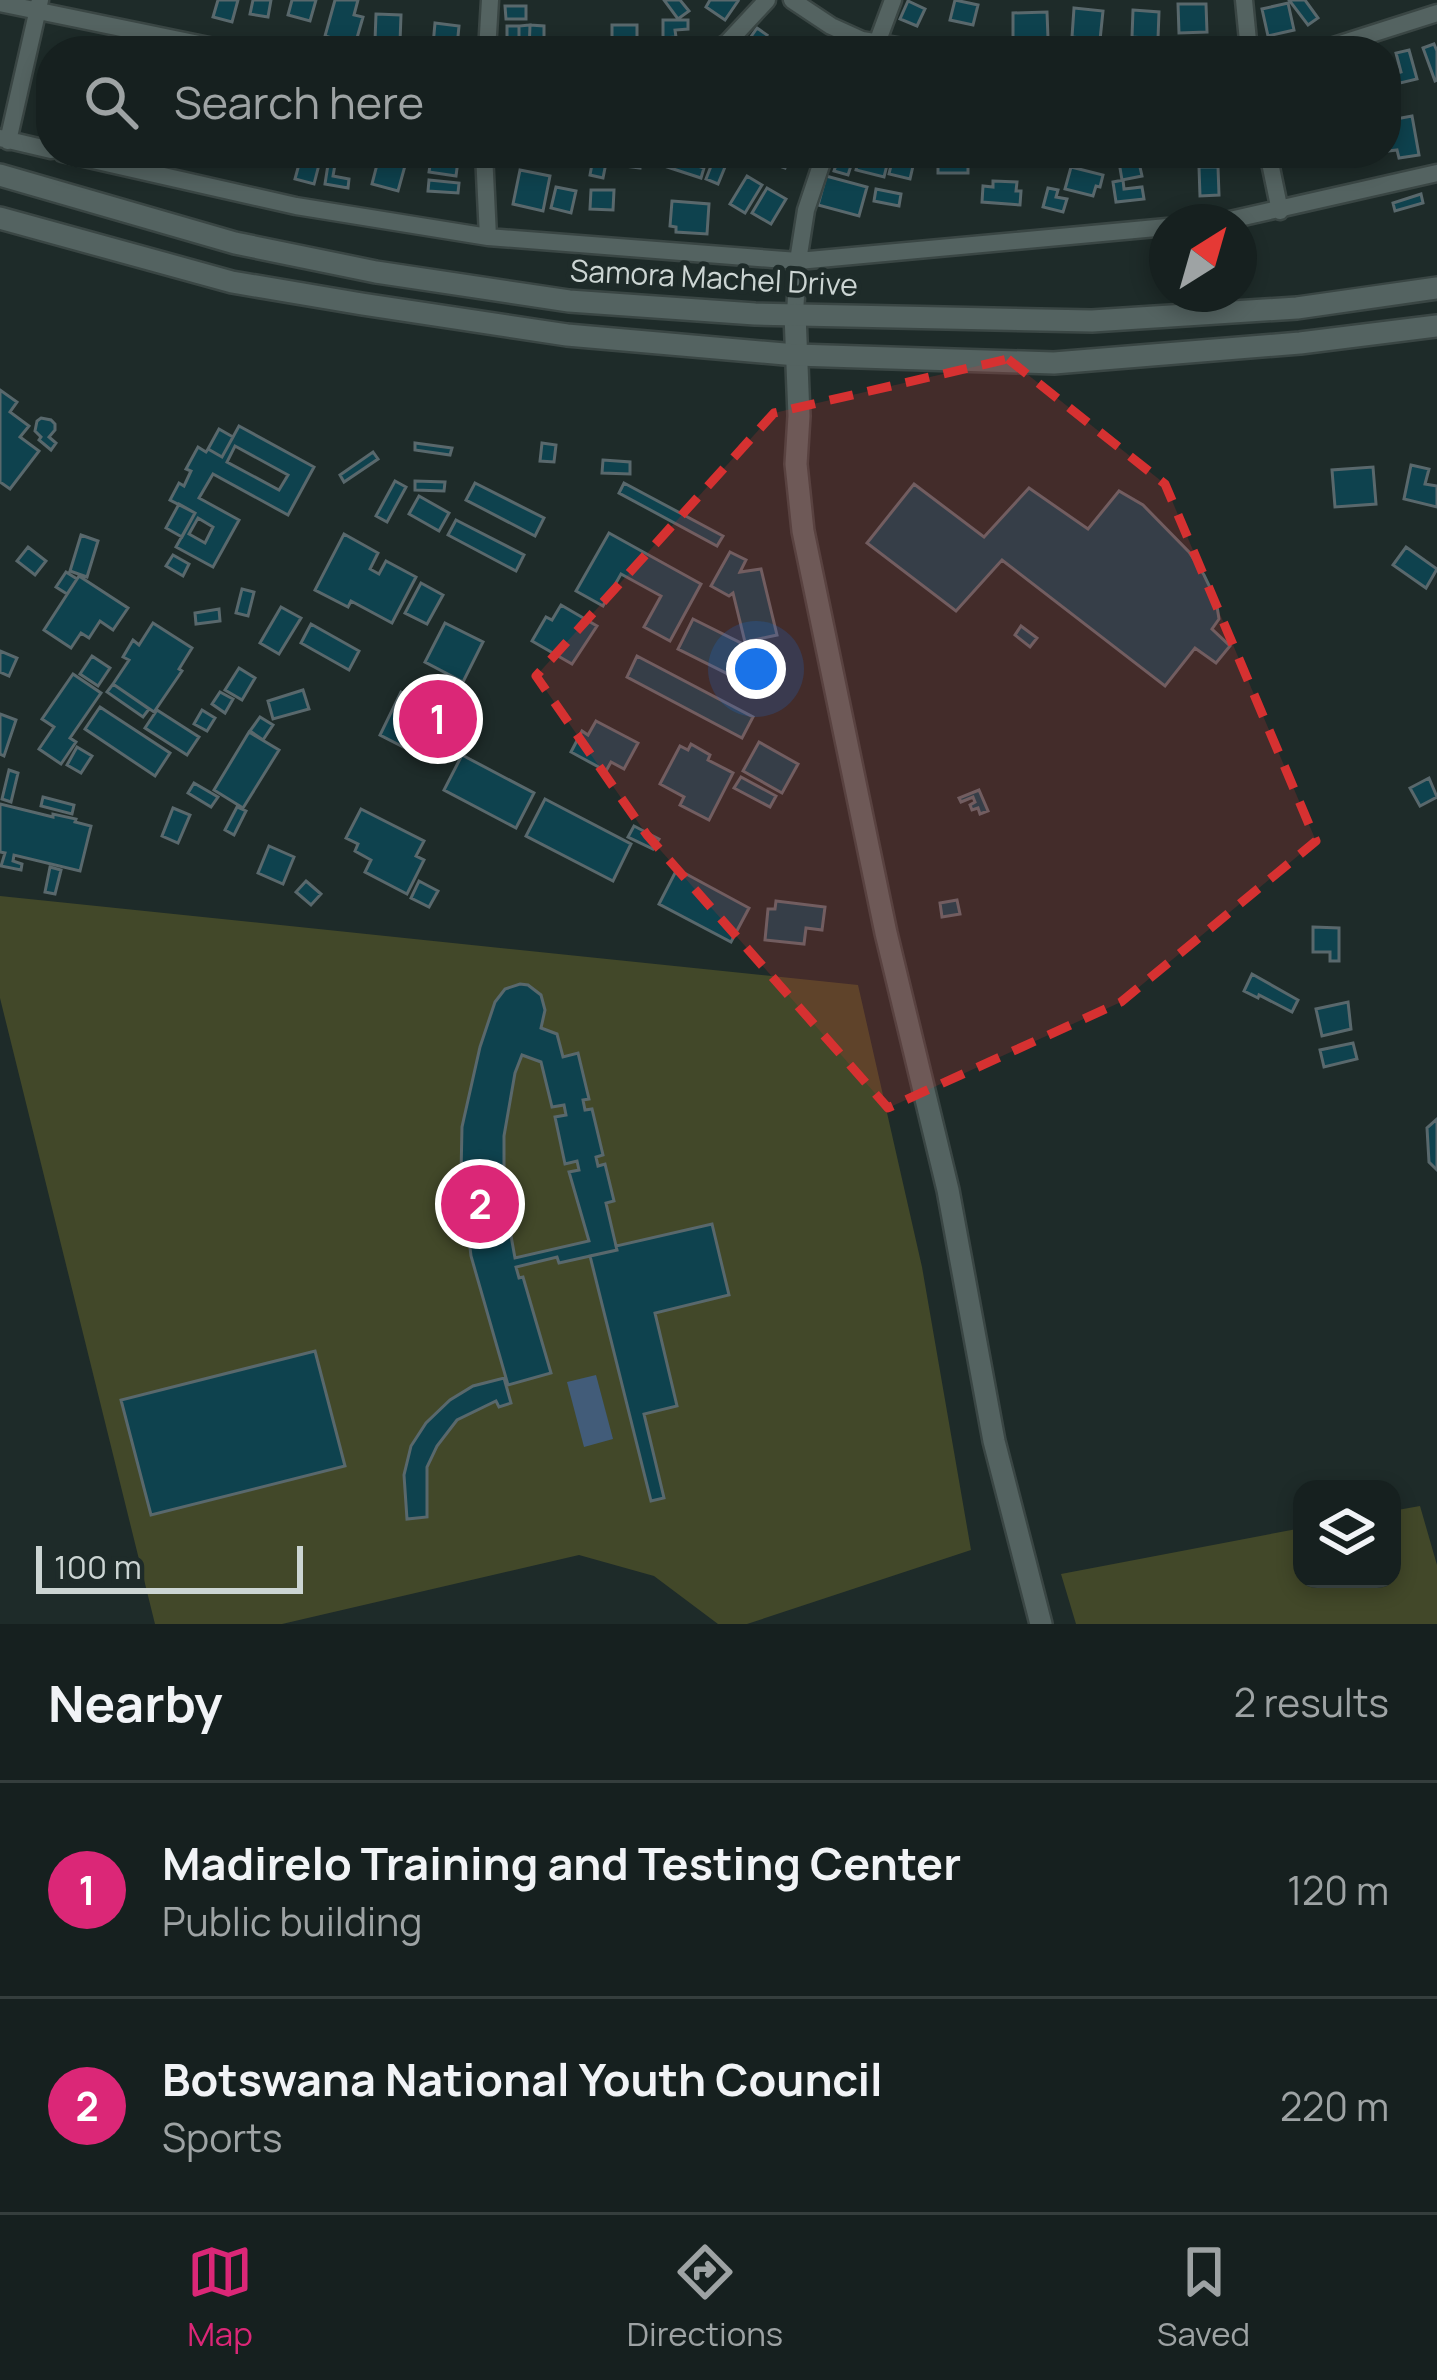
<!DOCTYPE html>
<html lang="en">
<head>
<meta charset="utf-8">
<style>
	body { margin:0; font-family:Manrope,sans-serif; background:#232d2c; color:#f1f3f6 }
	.controls { position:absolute; right:36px; bottom:36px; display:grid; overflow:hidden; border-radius:24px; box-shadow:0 6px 18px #0003 }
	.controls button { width:108px; height:108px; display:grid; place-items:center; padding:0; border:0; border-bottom:3px solid #353e3d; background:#16201f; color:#f1f3f6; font:60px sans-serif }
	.compass { position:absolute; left:1149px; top:204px; width:108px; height:108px; border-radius:50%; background:#16201f; box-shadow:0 6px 18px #0003; rotate:37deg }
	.scale { position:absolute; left:36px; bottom:30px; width:267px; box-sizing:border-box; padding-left:12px; border:6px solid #ccd5d3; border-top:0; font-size:33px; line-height:42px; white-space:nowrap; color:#ccd5d3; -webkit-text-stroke:9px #1e2b29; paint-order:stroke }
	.you { position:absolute; left:756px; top:669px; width:42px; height:42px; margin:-30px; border:9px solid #fff; border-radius:50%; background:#1a73e8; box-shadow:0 0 0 18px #1a73e833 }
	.badge { display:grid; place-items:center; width:78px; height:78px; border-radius:50%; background:#db2777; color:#fff; font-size:39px; font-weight:700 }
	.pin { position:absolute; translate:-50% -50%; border:6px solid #fff; box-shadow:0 3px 12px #0006 }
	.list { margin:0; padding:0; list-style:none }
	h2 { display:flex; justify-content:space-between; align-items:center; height:156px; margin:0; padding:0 48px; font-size:51px }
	h2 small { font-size:39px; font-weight:400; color:#9ea3a4 }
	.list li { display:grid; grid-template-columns:78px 1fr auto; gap:36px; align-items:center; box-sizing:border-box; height:216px; padding:0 48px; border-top:3px solid #353e3d }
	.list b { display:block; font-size:45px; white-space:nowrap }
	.list p { margin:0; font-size:39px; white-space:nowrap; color:#9ea3a4 }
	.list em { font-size:39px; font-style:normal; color:#9ea3a4 }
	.icon { flex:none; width:66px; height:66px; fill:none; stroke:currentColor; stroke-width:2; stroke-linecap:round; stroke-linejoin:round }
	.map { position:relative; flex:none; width:1437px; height:1624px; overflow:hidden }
	.search { position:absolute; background:#16201f; box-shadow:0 6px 18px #0003; left:36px; right:36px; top:36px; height:132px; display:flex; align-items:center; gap:30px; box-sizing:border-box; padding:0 42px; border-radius:48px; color:#9ea3a4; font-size:45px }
	.sheet { height:588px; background:#16201f }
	nav { display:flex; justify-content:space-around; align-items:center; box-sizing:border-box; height:168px; border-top:3px solid #353e3d; background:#16201f; font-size:33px; color:#9ea3a4 }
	nav a { display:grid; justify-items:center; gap:6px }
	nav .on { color:#db2777 }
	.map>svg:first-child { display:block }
	.green { fill:#424829 }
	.water { fill:#425c79 }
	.building { fill:#0e424e; stroke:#59686c; stroke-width:3; fill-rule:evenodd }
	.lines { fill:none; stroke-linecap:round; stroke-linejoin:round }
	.minor-casing { stroke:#3a4644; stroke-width:21 }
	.tertiary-casing { stroke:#3a4644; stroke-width:26 }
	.secondary-casing { stroke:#3a4644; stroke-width:26 }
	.minor { stroke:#546361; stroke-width:16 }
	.tertiary { stroke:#546361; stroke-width:21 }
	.secondary { stroke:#546361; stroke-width:21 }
	.marked { fill:#d63131; fill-opacity:0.2; stroke:#d63131; stroke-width:9; stroke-dasharray:24 15; stroke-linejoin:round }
	.labels { text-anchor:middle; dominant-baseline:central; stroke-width:10; stroke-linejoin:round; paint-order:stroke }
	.street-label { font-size:30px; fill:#ccd5d3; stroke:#1e2b29 }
</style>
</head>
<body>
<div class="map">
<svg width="1437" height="1624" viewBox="0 0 1437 1624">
	<rect width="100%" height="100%" fill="#1e2b29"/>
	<path class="green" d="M 0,896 L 858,985 L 922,1267 L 971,1550 L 747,1624 L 718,1624 L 654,1576 L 579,1555 L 282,1624 L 155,1624 L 0,998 Z
		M 1420,1506 L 1437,1565 L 1437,1624 L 1076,1624 L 1061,1574 L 1302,1528 L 1302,1579 L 1392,1579 L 1392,1511 Z"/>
	<path class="water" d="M 596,1375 L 613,1439 L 584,1447 L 567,1382 Z"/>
	<path class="building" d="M 218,0 L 238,0 L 232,22 L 213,17 Z
		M 253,0 L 271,0 L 268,17 L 250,14 Z
		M 292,0 L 316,0 L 310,21 L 288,15 Z
		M 335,0 L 358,0 L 354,15 L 363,17 L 355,45 L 325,36 Z
		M 664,0 L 680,0 L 689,11 L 678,19 Z
		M 710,0 L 736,0 L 738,1 L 725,20 L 706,7 Z
		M 955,0 L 978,5 L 973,25 L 950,20 Z
		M 1289,0 L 1305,0 L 1318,18 L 1308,25 Z
		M 908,1 L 925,9 L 917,26 L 900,19 Z
		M 1288,3 L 1294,30 L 1268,36 L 1262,9 Z
		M 1178,4 L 1206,4 L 1207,32 L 1179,33 Z
		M 505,6 L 526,6 L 526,19 L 506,19 Z
		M 1074,8 L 1103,11 L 1100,40 L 1072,37 Z
		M 1133,10 L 1159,12 L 1158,39 L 1132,37 Z
		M 1047,12 L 1048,38 L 1013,39 L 1013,13 Z
		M 376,14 L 401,15 L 400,42 L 375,41 Z
		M 663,20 L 688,20 L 688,29 L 675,30 L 676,37 L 663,38 Z
		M 435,23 L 459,26 L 457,47 L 433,45 Z
		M 530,25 L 544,26 L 544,51 L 529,51 Z
		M 530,25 L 529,51 L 519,51 L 519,26 Z
		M 612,25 L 637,25 L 637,45 L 612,45 Z
		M 507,26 L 519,26 L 519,51 L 507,51 Z
		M 757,28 L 767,35 L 755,51 L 741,51 Z
		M 1434,44 L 1437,51 L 1437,80 L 1435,81 L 1423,48 Z
		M 1409,50 L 1417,79 L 1396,84 L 1394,74 L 1401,72 L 1396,53 Z
		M 1395,115 L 1396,119 L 1412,116 L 1419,155 L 1399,158 L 1397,150 L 1388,151 L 1386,116 Z
		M 302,153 L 322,153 L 314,184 L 295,179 Z
		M 380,153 L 408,155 L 398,191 L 372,184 Z
		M 432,153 L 459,153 L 456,176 L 429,172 Z
		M 594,153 L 608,153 L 603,178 L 590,175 Z
		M 624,153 L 641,153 L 640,168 L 624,166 Z
		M 765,153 L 790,153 L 785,168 L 763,160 Z
		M 840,153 L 855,153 L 848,175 L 834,171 Z
		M 860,153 L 890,153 L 884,177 L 856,170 Z
		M 894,153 L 916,153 L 910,179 L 889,174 Z
		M 1066,153 L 1094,153 L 1095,165 L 1066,166 Z
		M 667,156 L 704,168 L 701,178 L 664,166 Z
		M 329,158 L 336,159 L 333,176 L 349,179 L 348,188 L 325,184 Z
		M 1138,158 L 1142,176 L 1122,180 L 1119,162 Z
		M 713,161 L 725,167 L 718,184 L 706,179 Z
		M 968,163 L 968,173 L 938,173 L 938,164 Z
		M 1071,167 L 1103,175 L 1100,187 L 1096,186 L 1093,196 L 1065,189 Z
		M 1199,167 L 1218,167 L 1219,195 L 1200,196 Z
		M 520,170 L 550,176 L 543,211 L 513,204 Z
		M 747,176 L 762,185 L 745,213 L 730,204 Z
		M 826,176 L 867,187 L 859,216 L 818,205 Z
		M 429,180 L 459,183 L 458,193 L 428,191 Z
		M 1123,180 L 1124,189 L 1142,187 L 1144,199 L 1116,202 L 1113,182 Z
		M 993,181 L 1017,182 L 1016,191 L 1021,191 L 1020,205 L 982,202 L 983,186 L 993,187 Z
		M 556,187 L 576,191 L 571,213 L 551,208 Z
		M 767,188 L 786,199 L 771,224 L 752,213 Z
		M 1048,188 L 1058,190 L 1056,197 L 1067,199 L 1063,212 L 1043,207 Z
		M 876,189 L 901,194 L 899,206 L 874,201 Z
		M 591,190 L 614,190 L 613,210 L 590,209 Z
		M 1421,194 L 1423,203 L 1395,211 L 1393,203 Z
		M 672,201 L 709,204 L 707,234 L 676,232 L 676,227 L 670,226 Z
		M 0,390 L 17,402 L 10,412 L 29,426 L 20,437 L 39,451 L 10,489 L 0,482 Z
		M 41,418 L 51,420 L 55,424 L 55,430 L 49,437 L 56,443 L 51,450 L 39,440 L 41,437 L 35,431 L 37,421 Z
		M 239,426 L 314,467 L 288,515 L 213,474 L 199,498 L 239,520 L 213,567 L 176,547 L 195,513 L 170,500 L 179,483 L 184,486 L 191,471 L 186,469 L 198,447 L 206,452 L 208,449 L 222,457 ZM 235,446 L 288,475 L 279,490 L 227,462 ZM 198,518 L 213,527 L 205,543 L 189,534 Z
		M 219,429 L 233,437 L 222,457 L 208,449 Z
		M 415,443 L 452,448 L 450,455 L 415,450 Z
		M 542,443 L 556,445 L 554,462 L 540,461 Z
		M 373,452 L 378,459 L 344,482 L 340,475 Z
		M 603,460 L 630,462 L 630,474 L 602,473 Z
		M 1411,465 L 1429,469 L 1425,484 L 1437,486 L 1437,507 L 1404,499 Z
		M 1373,467 L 1376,504 L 1335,507 L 1332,470 Z
		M 395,481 L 406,487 L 387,522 L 376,516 Z
		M 415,481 L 445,482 L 444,491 L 415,490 Z
		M 475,483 L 544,518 L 535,536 L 466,500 Z
		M 624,483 L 723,536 L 717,546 L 619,493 Z
		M 914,484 L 984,537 L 1029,488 L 1088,529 L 1119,491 L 1143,505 L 1189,552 L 1204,575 L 1216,600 L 1219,619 L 1212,629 L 1230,646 L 1216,663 L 1195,648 L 1165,686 L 1002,560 L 956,611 L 867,543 Z
		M 419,496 L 449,513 L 439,531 L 409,514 Z
		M 179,504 L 195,513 L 182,537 L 166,528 Z
		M 456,520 L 524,555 L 516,571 L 448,535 Z
		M 609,533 L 701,584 L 670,641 L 644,627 L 661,596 L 621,574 L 603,606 L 576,591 Z
		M 344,534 L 378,553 L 370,569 L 379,574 L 386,561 L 416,577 L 392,623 L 351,601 L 348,607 L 315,590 Z
		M 81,535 L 98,541 L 87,577 L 70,571 Z
		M 28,547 L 46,561 L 35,575 L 17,561 Z
		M 1406,547 L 1437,569 L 1426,588 L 1393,565 Z
		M 730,552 L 746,560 L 740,572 L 761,569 L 777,635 L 745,642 L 733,593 L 729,596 L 711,586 Z
		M 173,555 L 189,564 L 183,576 L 166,566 Z
		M 66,572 L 77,579 L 67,594 L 56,587 Z
		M 79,576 L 128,608 L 113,630 L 100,621 L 89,638 L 81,633 L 71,648 L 44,630 Z
		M 421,583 L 443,595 L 427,624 L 405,613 Z
		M 242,589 L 254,592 L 248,616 L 236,613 Z
		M 561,605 L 597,626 L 572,664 L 532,641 L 546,617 L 552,620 Z
		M 281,607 L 301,618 L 279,654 L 260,643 Z
		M 219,609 L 220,621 L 196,624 L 195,613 Z
		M 693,619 L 779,662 L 764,692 L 678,649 Z
		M 153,623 L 192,648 L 179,669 L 182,671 L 154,712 L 113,684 L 129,660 L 123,657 L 133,640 L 139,645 Z
		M 445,623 L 483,642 L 463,682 L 425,662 Z
		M 311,624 L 359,651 L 349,670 L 301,643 Z
		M 1021,626 L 1037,638 L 1030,647 L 1015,635 Z
		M 0,651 L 17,658 L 9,676 L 0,672 Z
		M 92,656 L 110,668 L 98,686 L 80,674 Z
		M 637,656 L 753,717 L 742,738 L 627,677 Z
		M 239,668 L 255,678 L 242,700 L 225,690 Z
		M 73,674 L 101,693 L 70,738 L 76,742 L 61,764 L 39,749 L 54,727 L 42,719 Z
		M 113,684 L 149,709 L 143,717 L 107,692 Z
		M 303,690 L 309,709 L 273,719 L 268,701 Z
		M 220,692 L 233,699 L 225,713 L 212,704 Z
		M 401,692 L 439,711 L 417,754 L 380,735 Z
		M 100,707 L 170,753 L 155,776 L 85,729 Z
		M 157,710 L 199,737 L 187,755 L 145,728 Z
		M 202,710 L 215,718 L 207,731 L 194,724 Z
		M 0,714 L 16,720 L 4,756 L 0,754 Z
		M 260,717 L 273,725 L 263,740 L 250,731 Z
		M 596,721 L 638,743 L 624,769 L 611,762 L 606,771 L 571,752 L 582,731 L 588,735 Z
		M 249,732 L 279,750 L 243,808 L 214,790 Z
		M 759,742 L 798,764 L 782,793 L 743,771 Z
		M 691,744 L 710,755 L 708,760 L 733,773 L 709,820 L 680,805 L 684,797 L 660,784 L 680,746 L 688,750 Z
		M 77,747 L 92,756 L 81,773 L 67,765 Z
		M 462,755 L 534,793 L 516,828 L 444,790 Z
		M 9,770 L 18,773 L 11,802 L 2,799 Z
		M 741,777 L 776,796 L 770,807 L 734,788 Z
		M 1429,778 L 1437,797 L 1420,806 L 1410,788 Z
		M 194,783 L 218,797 L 211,807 L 188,793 Z
		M 979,790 L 988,811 L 980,814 L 978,808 L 972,810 L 970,805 L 975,802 L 973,797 L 961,802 L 959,798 Z
		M 43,797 L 74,805 L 72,814 L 41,806 Z
		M 545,799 L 631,844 L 613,881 L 526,836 Z
		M 0,804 L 53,817 L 53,814 L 76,819 L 75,822 L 91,826 L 80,871 L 14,855 L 13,861 L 22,864 L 21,870 L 1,866 L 5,853 L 0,852 Z
		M 237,807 L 246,811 L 234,835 L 225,830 Z
		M 173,808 L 190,815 L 178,843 L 162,836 Z
		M 361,809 L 424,841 L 416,856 L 424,860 L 407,894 L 365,872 L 371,860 L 355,851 L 358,844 L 346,838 Z
		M 634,826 L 659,839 L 653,849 L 628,837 Z
		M 269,846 L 294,857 L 283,884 L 258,873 Z
		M 50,867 L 61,870 L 55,894 L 45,892 Z
		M 677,869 L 749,908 L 731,942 L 659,904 Z
		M 306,881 L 321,894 L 311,905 L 296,892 Z
		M 419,881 L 438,891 L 429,907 L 411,898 Z
		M 957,900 L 960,914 L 942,917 L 940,903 Z
		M 776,901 L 825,907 L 822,930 L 806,928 L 804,944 L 765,940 L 768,909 L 775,909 Z
		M 1313,927 L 1339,928 L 1339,961 L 1330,961 L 1330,952 L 1313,952 Z
		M 1252,974 L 1298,1000 L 1292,1012 L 1259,995 L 1258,998 L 1244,991 Z
		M 520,984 L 528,985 L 541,995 L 545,1010 L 541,1028 L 557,1034 L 563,1057 L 578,1053 L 589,1099 L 583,1100 L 585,1110 L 592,1109 L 603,1155 L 596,1157 L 598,1166 L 605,1164 L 614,1201 L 606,1203 L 617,1250 L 559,1263 L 557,1257 L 516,1267 L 519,1278 L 523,1277 L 551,1373 L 508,1385 L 471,1256 L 461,1174 L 462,1127 L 480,1047 L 495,1002 L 505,989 ZM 522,1055 L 541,1062 L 552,1107 L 564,1105 L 566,1115 L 555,1117 L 565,1164 L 577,1161 L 579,1170 L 569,1172 L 589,1241 L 515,1258 L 504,1197 L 504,1136 L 515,1073 Z
		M 1348,1002 L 1351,1029 L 1322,1036 L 1316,1009 Z
		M 1353,1043 L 1357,1059 L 1324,1067 L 1320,1050 Z
		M 1437,1119 L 1437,1170 L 1429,1162 L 1427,1128 Z
		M 712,1224 L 729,1295 L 655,1313 L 677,1406 L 644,1414 L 664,1498 L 651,1501 L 590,1256 L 617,1250 L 616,1246 Z
		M 315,1351 L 345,1466 L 151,1515 L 121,1400 Z
		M 504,1378 L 511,1403 L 499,1407 L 496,1401 L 457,1420 L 437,1446 L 427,1467 L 427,1517 L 407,1519 L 404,1475 L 411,1446 L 426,1423 L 450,1400 L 473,1386 Z"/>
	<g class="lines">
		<defs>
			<path id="minor" d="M 792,0 L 831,26 L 862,40 L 927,51
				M 1244,0 L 1249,51
				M 0,3 L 233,51
				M 877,43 L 893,0
				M 487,51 L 490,0
				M 714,51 L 728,42 L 767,0
				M 1318,51 L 1437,13
				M 0,138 L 51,150
				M 8,141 L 40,0
				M 62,153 L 296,206 L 488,237 L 798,261 L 1167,227
				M 484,153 L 488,237
				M 1268,153 L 1280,211
				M 1221,222 L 1437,173
				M 795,314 L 798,261 L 806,210 L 825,153"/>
			<path id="tertiary" d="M 795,314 L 799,416 L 796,464 L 803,531 L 886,933 L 948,1190 L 994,1441 L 1041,1624"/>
			<path id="secondary" d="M 0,175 L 235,243 L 376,272 L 569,301 L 755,314 L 1092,321 L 1297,308 L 1437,288
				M 0,218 L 232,282 L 362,304 L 567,335 L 796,355 L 1054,363 L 1300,343 L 1437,326"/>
		</defs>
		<use href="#minor" class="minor-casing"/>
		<use href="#tertiary" class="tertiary-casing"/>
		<use href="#secondary" class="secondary-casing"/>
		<use href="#minor" class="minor"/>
		<use href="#tertiary" class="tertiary"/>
		<use href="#secondary" class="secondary"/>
	</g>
	<path class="marked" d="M 1008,359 L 1165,484 L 1316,841 L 1121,1002 L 888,1108 L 647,835 L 536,676 L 774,413 Z"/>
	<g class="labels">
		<g class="street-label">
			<text transform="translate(714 277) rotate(3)">Samora Machel Drive</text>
		</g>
	</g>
</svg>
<div class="controls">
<button><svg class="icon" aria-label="layers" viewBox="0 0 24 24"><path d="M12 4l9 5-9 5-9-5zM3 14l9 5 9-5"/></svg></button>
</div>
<svg class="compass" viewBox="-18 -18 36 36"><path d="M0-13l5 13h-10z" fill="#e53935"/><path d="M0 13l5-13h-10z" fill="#9ea3a4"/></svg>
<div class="scale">100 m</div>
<div class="you"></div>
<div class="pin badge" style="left:438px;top:719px">1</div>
<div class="pin badge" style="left:480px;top:1204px">2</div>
<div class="search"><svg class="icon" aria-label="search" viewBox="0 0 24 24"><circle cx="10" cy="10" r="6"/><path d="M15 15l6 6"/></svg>Search here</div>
</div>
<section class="sheet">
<h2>Nearby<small>2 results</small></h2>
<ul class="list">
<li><span class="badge">1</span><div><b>Madirelo Training and Testing Center</b><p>Public building</p></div><em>120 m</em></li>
<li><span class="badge">2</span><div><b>Botswana National Youth Council</b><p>Sports</p></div><em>220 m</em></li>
</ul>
</section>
<nav>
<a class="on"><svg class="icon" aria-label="map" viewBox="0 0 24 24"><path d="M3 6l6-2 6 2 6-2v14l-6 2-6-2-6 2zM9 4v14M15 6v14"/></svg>Map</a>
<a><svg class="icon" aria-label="directions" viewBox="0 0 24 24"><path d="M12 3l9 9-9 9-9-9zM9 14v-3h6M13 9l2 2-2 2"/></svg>Directions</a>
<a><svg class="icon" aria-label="saved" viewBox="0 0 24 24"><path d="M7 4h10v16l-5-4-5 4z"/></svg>Saved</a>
</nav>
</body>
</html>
